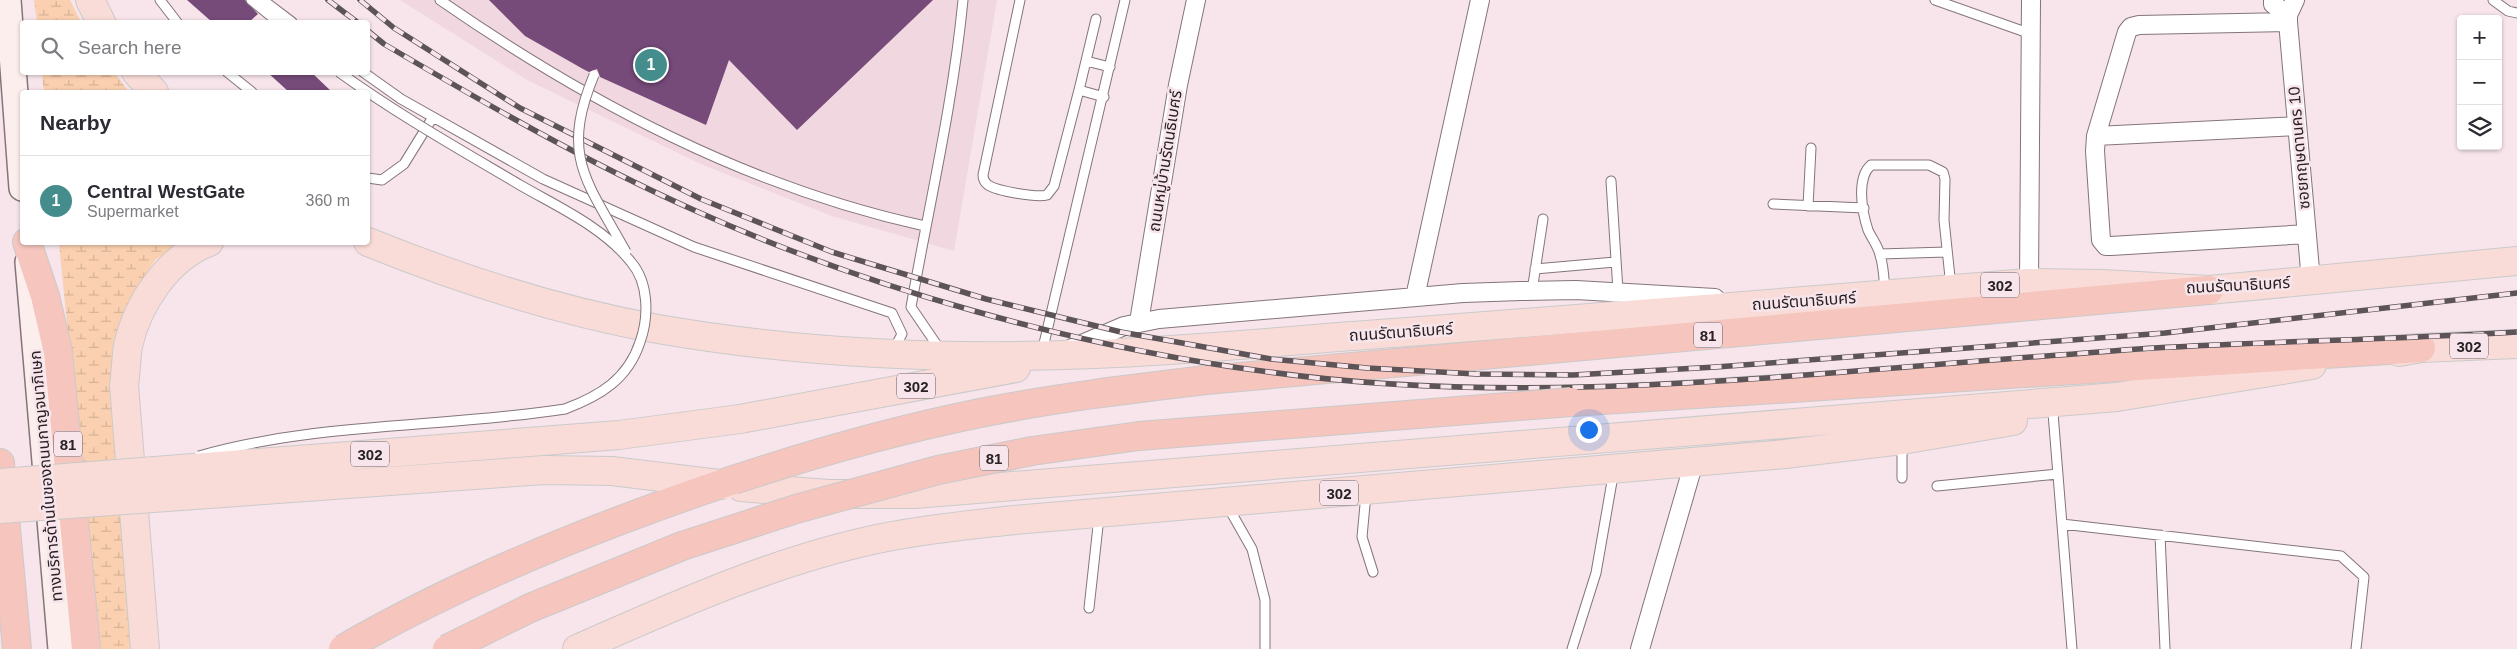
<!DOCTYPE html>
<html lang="en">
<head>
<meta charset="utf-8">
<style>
	body { margin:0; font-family:Arial,"Noto Sans Thai",sans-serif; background:#f2f2f3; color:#2b2b33 }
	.controls { position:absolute; right:15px; top:15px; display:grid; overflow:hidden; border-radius:5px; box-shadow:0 1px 4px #0004 }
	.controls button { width:45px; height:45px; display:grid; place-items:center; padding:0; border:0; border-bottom:1px solid #e1e1e2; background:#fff; color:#2b2b33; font:25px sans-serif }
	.you { position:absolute; left:1588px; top:429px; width:18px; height:18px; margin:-12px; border:4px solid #fff; border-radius:50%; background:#1a73e8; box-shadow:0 0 0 8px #1a73e833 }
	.badge { display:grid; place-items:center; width:32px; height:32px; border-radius:50%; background:#458d8c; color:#fff; font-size:16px; font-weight:700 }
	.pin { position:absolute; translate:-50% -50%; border:2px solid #fff; box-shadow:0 1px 5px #0006 }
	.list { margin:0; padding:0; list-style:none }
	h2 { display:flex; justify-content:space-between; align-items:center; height:65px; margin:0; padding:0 20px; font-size:21px }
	h2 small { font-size:16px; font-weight:400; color:#7c7c81 }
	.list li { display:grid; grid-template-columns:32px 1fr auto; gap:15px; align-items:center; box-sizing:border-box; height:90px; padding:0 20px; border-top:1px solid #e1e1e2 }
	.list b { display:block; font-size:19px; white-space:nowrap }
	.list p { margin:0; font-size:16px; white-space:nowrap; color:#7c7c81 }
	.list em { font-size:16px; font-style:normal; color:#7c7c81 }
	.icon { flex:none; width:28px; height:28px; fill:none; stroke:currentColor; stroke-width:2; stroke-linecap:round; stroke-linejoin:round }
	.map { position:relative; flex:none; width:2517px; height:649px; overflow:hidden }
	.search { position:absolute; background:#fff; box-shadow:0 1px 4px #0004; left:20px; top:20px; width:350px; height:55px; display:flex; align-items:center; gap:12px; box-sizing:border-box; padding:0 18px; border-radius:5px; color:#7c7c81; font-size:19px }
	.panel { position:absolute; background:#fff; box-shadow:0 1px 4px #0004; left:20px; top:90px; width:350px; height:155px; border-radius:5px }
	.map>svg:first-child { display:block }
	.built { fill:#f1d7e0 }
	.wetland { fill:url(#wetland-marsh) }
	.building { fill:#764b7a }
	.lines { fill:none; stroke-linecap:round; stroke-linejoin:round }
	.lane-casing { stroke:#84757a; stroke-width:11 }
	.street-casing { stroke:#84757a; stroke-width:20 }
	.secondary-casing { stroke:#84757a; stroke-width:28 }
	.primary-casing { stroke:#cbcaca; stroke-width:30 }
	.highway-casing { stroke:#cbcaca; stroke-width:30 }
	.lane { stroke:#fff; stroke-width:9 }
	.street { stroke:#fff; stroke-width:18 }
	.secondary { stroke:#fceeec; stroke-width:25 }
	.primary { stroke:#f9dcd8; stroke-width:28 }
	.highway { stroke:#f5c5be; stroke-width:28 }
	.rail-casing { stroke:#5d5457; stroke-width:5.5 }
	.rail { stroke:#f7e5eb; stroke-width:4; stroke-dasharray:11; stroke-linecap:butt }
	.lane-bridge-casing { stroke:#84757a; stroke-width:11; stroke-linecap:butt }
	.primary-bridge-casing { stroke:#cbcaca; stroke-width:30; stroke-linecap:butt }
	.highway-bridge-casing { stroke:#cbcaca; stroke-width:30; stroke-linecap:butt }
	.lane-bridge { stroke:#fff; stroke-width:9 }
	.primary-bridge { stroke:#f9dcd8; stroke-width:28 }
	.highway-bridge { stroke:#f5c5be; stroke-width:28 }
	.labels { text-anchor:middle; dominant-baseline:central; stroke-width:5; stroke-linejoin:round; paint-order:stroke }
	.shield { fill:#f7e5eb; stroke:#665c60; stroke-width:1 }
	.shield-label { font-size:15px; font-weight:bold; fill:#282224 }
	.street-label { font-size:16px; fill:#282224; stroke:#f7e5eb }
</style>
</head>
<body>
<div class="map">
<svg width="2517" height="649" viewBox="0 0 2517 649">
	<defs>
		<pattern id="wetland-marsh" width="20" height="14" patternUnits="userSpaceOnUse" patternTransform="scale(1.25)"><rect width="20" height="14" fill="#fad0b0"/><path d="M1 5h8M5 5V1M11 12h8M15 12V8" fill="none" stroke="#d6b297"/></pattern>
	</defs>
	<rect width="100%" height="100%" fill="#f7e5eb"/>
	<path class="built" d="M 400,0 L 997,0 L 954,251 L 832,216 L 703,165 L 527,80 Z"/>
	<path class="wetland" d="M 34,0 L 70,0 L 81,22 L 37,22 Z
		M 42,73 L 115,73 L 129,92 L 44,92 Z
		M 59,243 L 181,243 L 155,260 L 128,302 L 112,361 L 134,649 L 99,649 Z"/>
	<path class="building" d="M 187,0 L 245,0 L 258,14 L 249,22 L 212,22 Z
		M 489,0 L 933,0 L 797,130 L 729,60 L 706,125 L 600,77 L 597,69 L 589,72 L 583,69 L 525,36 Z
		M 267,72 L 311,72 L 332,92 L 289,92 Z"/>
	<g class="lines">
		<defs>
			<path id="lane" d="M 160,0 L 177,22
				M 251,0 L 278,22
				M 263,0 L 292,22
				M 440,0 C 587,102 749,188 925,226
				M 1020,0 L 983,175 C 983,179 984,182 988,185 C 997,191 1037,198 1047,195 L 1054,186 L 1079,90 L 1104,97
				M 1935,0 L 2031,34
				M 2493,0 L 2508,11 L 2517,13
				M 1086,61 L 1110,67
				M 227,72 L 252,92
				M 363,72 L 401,99 L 543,179 L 694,247 L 892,313 L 902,334 L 894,349
				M 1079,90 L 1096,19
				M 368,178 L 382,180 L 404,164 L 433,117
				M 1611,181 L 1618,291
				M 1773,204 L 1864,208
				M 1808,206 L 1811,148
				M 1880,254 L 1946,252
				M 1535,269 L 1615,262
				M 1532,291 L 1543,219
				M 1885,293 C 1884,280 1884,267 1880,255 C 1878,246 1872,239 1868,230 C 1862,212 1856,178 1871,165 L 1929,165 L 1943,172 L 1945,179 L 1944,220 L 1951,287
				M 941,351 L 911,307 C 929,205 953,104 963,0
				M 1042,352 L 1125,0
				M 2053,413 L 2072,649
				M 1902,478 L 1902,442
				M 1937,486 L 2058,474
				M 1366,494 L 1362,537 L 1373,572
				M 1227,505 L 1252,549 L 1265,600 L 1265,649
				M 2062,524 L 2341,556 L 2364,577 L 2356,649
				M 2160,535 L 2165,649
				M 1089,608 L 1099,517
				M 1572,649 L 1596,573 L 1614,470"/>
			<path id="street" d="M 2273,0 L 2273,4 L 2288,15
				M 2295,0 L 2288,15 L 2288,22 L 2311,281
				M 2288,22 L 2139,25 L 2131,27 L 2127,32 L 2096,136 L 2095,151 L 2101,240 L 2106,246 L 2111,246 L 2307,234
				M 2096,136 L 2297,126
				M 2029,283 L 2031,0
				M 1415,297 L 1480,0
				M 1139,322 L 1178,85 L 1196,0
				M 1068,350 L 1124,326 L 1159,319 L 1463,293 L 1521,291 L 1576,290 L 1715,298
				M 1640,649 L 1694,462"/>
			<path id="secondary" d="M 8,0 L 22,188
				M 28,262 L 61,649"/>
			<path id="primary" d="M 90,0 L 101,22
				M 136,72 L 154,92
				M 368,242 C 462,280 558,311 658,329 C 802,354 950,360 1095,354 C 1199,350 1303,339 1407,332 C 1614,316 1822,300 2029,283 L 2102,284 L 2209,290 L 2517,261
				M 2399,352 L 2421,348 L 2517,344
				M 740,419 L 1016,368
				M 741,487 L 828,494 L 914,494 L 2117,397 L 2312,365
				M 145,649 L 124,385 C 126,372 126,359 128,346 C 137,305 167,258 209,242
				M 577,649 C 674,606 778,559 882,538 C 926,529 970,525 1014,520 L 1785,454 L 1902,440 L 2013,421"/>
			<path id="highway" d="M 27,242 L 45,296 L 58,352 L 86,649
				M 1206,380 L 2209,290
				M 1571,402 L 2421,348
				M 0,463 L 17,649"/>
		</defs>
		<use href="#lane" class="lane-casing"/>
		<use href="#street" class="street-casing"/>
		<use href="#secondary" class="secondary-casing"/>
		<use href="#primary" class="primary-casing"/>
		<use href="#highway" class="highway-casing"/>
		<use href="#lane" class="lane"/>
		<use href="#street" class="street"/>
		<use href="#secondary" class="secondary"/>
		<use href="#primary" class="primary"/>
		<use href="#highway" class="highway"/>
		<defs>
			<path id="rail" d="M 328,0 L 357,22
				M 360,0 L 394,28 L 520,108 L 701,199 L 832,252 L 986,299 L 1121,332 L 1271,359 L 1367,368 L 1476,374 L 1573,375 L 1716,367 L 2165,333 L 2517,293
				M 368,31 L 384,44 C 486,104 588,163 696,211 C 871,290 1079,347 1269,372 C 1523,407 1778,376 2031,357 C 2079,354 2126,349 2174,347 C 2288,341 2403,339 2517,332"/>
		</defs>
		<use href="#rail" class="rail-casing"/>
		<use href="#rail" class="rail"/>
		<defs>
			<path id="lane-bridge" d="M 594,75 C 560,157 587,181 626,252
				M 199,456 C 318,422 443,428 565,409 C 600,396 628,379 640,342 C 649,317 649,283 631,262 C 603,227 558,207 520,185 C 459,149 397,114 339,72"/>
			<path id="primary-bridge" d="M 0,483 L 619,435 L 740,419
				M 0,509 L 544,470 L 612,471 L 727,485"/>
			<path id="highway-bridge" d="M 343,649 C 431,598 526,556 621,520 C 737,476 858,438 980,413 C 1055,398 1130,389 1206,380
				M 447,649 L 530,608 L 682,546 L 796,509 L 938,470 L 1032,451 L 1139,436 L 1571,402"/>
		</defs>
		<use href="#lane-bridge" class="lane-bridge-casing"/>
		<use href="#primary-bridge" class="primary-bridge-casing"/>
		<use href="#highway-bridge" class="highway-bridge-casing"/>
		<use href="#lane-bridge" class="lane-bridge"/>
		<use href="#primary-bridge" class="primary-bridge"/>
		<use href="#highway-bridge" class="highway-bridge"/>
	</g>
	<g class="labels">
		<g class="shield">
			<rect x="1981" y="272.5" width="38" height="25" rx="4"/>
			<rect x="1694" y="322.5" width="28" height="25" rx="4"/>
			<rect x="2450" y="333.5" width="38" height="25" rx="4"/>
			<rect x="897" y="373.5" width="38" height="25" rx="4"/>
			<rect x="54" y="431.5" width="28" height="25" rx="4"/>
			<rect x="351" y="441.5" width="38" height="25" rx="4"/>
			<rect x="980" y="445.5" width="28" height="25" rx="4"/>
			<rect x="1320" y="480.5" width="38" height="25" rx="4"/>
		</g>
		<g class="shield-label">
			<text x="2000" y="285">302</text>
			<text x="1708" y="335">81</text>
			<text x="2469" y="346">302</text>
			<text x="916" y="386">302</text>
			<text x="68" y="444">81</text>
			<text x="370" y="454">302</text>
			<text x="994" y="458">81</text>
			<text x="1339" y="493">302</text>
		</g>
		<g class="street-label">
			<text transform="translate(2299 148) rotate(-95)">ซอยกฤษดานคร 10</text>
			<text transform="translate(1165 161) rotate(-81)">ถนนหมู่บ้านรัตนธิเบศร์</text>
			<text transform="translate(2238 285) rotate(-3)">ถนนรัตนาธิเบศร์</text>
			<text transform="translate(1804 301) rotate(-4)">ถนนรัตนาธิเบศร์</text>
			<text transform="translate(1401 332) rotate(-4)">ถนนรัตนาธิเบศร์</text>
			<text transform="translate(46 476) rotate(-95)">ทางบริการด้านในของถนนกาญจนาภิเษก</text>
		</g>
	</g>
</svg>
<div class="controls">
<button>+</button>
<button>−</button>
<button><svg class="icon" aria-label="layers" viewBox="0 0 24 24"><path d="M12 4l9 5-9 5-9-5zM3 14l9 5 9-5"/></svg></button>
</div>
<div class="you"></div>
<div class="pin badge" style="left:651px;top:65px">1</div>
<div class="search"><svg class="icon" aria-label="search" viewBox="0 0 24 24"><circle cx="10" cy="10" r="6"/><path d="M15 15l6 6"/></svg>Search here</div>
<section class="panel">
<h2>Nearby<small></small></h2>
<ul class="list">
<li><span class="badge">1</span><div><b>Central WestGate</b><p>Supermarket</p></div><em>360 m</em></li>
</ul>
</section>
</div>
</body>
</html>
